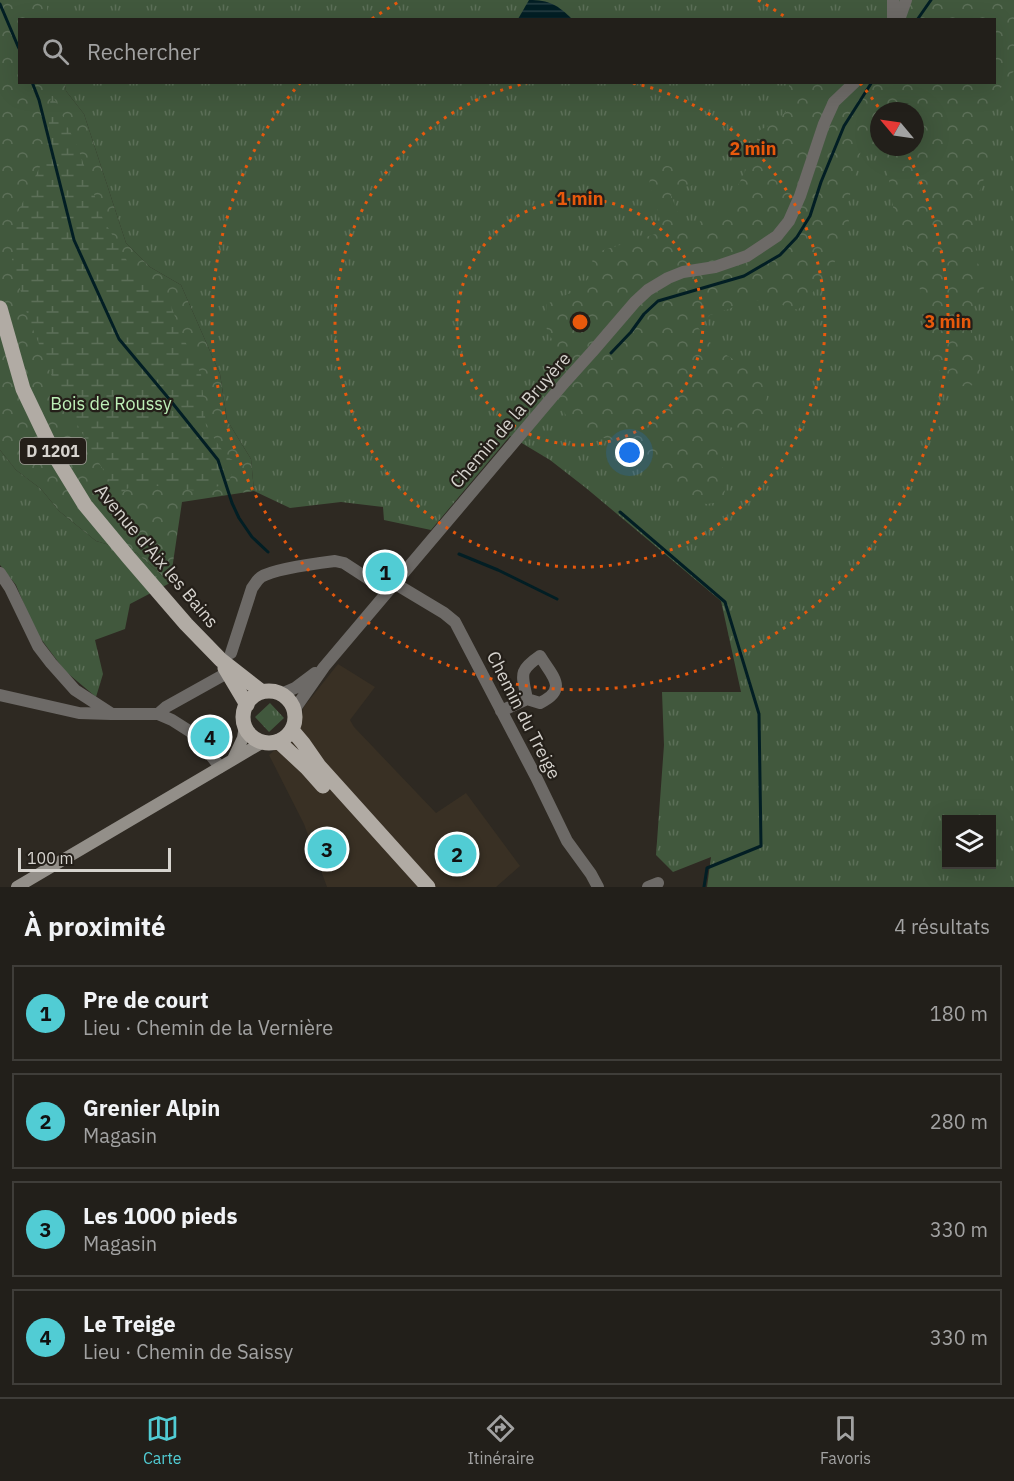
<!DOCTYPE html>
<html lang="fr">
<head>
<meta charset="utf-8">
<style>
	body { margin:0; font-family:"IBM Plex Sans",sans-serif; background:#2e2c27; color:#f1f3f6 }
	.controls { position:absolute; right:18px; bottom:18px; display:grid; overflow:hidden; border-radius:0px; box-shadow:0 6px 24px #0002 }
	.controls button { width:54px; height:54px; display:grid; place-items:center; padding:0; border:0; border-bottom:2px solid #3f3d39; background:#221f1a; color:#f1f3f6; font:30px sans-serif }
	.compass { position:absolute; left:870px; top:102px; width:54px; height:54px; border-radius:50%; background:#221f1a; box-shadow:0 6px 24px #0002; rotate:299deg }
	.scale { position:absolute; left:18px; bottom:15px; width:153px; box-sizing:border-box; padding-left:6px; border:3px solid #d6d3ce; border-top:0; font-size:16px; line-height:21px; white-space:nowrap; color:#d6d3ce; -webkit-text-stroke:4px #241f19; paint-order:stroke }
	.you { position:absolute; left:630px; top:453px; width:21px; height:21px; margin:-15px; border:4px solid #fff; border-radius:50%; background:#1a73e8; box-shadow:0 0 0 9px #1a73e833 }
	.badge { display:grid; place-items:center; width:39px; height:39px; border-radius:50%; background:#51ccd4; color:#111; font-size:20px; font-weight:700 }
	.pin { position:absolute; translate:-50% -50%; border:3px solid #fff; box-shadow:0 2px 6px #0006 }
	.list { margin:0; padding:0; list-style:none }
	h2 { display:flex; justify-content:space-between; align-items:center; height:78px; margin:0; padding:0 24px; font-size:26px }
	h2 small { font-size:20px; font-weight:400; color:#a2a2a2 }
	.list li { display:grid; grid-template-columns:39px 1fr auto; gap:18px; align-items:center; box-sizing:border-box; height:96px; margin:0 12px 12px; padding:0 12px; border:2px solid #3f3d39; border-radius:0px }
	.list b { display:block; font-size:22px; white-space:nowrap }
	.list p { margin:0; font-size:20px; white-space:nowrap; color:#a2a2a2 }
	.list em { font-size:20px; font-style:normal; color:#a2a2a2 }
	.icon { flex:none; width:33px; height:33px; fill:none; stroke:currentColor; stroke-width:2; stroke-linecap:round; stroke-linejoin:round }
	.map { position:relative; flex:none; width:1014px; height:887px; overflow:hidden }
	.search { position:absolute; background:#221f1a; box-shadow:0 6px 24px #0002; left:18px; right:18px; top:18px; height:66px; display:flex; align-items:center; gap:15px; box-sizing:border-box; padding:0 21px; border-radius:0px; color:#a2a2a2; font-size:22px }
	.sheet { height:510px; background:#221f1a }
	nav { display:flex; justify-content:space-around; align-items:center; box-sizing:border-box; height:84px; border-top:2px solid #3f3d39; background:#221f1a; font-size:16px; color:#a2a2a2 }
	nav a { display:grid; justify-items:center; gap:3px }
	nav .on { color:#51ccd4 }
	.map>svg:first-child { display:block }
	.built { fill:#393024 }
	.grass { fill:url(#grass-tufts); fill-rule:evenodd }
	.forest { fill:url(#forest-crowns); fill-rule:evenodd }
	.wetland { fill:url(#wetland-marsh) }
	.water { fill:url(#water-rules) }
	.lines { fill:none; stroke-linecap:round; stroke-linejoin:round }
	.stream { stroke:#021e24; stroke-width:3 }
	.street { stroke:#6d6a67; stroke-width:12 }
	.secondary { stroke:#938f89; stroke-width:12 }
	.primary { stroke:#b1aba4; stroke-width:15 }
	.ring { fill:none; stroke:#e8590c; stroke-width:3; stroke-dasharray:3 6 }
	.labels { text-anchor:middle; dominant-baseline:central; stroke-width:4.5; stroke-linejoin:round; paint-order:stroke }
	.shield { fill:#241f19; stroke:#a19d98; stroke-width:1.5 }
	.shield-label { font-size:16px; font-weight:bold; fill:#d6d3ce }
	.park-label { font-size:18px; fill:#beefb7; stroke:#241f19 }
	.street-label { font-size:18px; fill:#d6d3ce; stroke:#241f19 }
	.centre { fill:#e8590c; stroke:#241f19; stroke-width:3 }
	.ring-label { font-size:18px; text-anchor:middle; font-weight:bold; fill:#e8590c; stroke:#241f19; stroke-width:4.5; stroke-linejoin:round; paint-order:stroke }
</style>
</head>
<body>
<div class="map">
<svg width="1014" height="887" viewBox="0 0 1014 887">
	<defs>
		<pattern id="grass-tufts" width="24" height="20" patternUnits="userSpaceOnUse" patternTransform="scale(1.5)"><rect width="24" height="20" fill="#41583d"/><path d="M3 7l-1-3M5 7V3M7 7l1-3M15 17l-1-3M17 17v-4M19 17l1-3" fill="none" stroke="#5c6f58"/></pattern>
		<pattern id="forest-crowns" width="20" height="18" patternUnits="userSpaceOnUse" patternTransform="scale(1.5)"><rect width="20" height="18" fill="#41583d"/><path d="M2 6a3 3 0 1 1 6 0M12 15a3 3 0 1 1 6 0" fill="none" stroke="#5c6f58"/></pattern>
		<pattern id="wetland-marsh" width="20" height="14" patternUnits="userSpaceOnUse" patternTransform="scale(1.5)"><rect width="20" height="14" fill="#41583d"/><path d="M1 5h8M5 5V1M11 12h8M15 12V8" fill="none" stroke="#5c6f58"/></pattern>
		<pattern id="water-rules" width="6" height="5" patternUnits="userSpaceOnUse" patternTransform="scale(1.5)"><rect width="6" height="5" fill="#021e24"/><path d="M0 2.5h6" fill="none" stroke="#263e43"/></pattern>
	</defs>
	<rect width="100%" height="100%" fill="#2e2922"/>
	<path class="built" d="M 338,664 L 375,687 L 350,720 L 354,727 L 436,813 L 466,793 L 520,866 L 496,887 L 327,887 L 304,824 L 269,755 L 300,729 L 303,708 Z"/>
	<path class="grass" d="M 47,0 L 1014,0 L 1014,887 L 707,887 L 711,857 L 673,872 L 656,855 L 664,745 L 662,692 L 741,692 L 721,601 L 586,488 L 550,460 L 510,436 L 431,530 L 384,520 L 383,507 L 341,502 L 290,508 L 254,491 L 251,459 L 227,420 L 220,374 L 181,285 L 150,267 L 126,243 L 84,114 L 66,91 L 65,83 L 994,82 L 994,20 L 47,20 ZM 879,111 L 915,111 L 915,147 L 879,147 ZM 946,820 L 992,820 L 992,864 L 946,864 Z
		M 0,450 L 16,470 L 41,489 L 59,511 L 96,541 L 137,553 L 170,583 L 130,604 L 125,629 L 95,640 L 103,674 L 96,697 L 65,671 L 35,631 L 16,585 L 0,565 Z
		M 270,703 L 284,718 L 269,732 L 255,717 Z"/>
	<path class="forest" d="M 0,0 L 47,0 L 47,19 L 20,20 L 20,82 L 65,83 L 66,91 L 84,114 L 126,243 L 150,267 L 181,285 L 220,374 L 227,420 L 251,459 L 254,491 L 182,502 L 170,583 L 137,553 L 96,541 L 59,511 L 41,489 L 16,470 L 0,450 Z
		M 911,0 L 1014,0 L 1014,71 L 1006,80 L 991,103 L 990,162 L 977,198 L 974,231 L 977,262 L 988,280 L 971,313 L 973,349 L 984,384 L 954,387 L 933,363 L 923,326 L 920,290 L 915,262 L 895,220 L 889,180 L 885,164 L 864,138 L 848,203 L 849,225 L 844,246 L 827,275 L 798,310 L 773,302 L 749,300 L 729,309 L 710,315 L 697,326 L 706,339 L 723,353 L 761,376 L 768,389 L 762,429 L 748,433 L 724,425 L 718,428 L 718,458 L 727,478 L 723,502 L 706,504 L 684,495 L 657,472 L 636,447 L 629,443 L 604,438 L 574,429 L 567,418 L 556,394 L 559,354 L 545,325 L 547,304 L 577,290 L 589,278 L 594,253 L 662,232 L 658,211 L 649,184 L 651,174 L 657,163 C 663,165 668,166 673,167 C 685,169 694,167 699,180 L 691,186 L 679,187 L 671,195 L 682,224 L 690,228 L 707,217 L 740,201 L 736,189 C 747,170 754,151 760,130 L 776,122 L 789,108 L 789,83 L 994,82 L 994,20 L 903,19 ZM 879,111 L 915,111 L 915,147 L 879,147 Z"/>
	<path class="wetland" d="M 51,92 L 78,148 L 102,217 L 130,266 L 169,300 L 181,333 L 201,374 L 206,426 L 226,456 L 236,462 L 228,484 L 197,491 L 160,486 L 131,486 L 118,496 L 57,389 L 28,317 L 12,260 L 18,212 L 47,152 Z"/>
	<path class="water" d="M 529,0 C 549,0 558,5 572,19 L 518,19 Z"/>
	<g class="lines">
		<path class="stream" d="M 0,4 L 20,51
			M 917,20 L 931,0
			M 32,82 L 39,100 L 74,240 L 119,339 L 170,400 L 218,460 L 232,503 L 239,518 L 252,537 L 268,552
			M 611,353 L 631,332 L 644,314 L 658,301 L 744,276 L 780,255 L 797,237 L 810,216 L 821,182 L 844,126 L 872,82
			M 620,512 L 725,602 L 759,714 L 761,846 L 707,868 L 704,887
			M 459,554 L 498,570 L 557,599"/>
		<path class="street" d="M 893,20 L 893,0
			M 899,20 L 906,0
			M 0,573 L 10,588 L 38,646 L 51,663 L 75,690 L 112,714 L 158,714 L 172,720 L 194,734 L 220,767
			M 394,583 L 444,613 L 455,622 L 536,777 L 567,841 L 591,874 L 598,887
			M 231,653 L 252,588 C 255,584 257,580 261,577 C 274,569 319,563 335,561 L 344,563 L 387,591
			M 281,694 L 295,688 L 315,673
			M 0,695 L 79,713 L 111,714
			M 294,710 L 324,667 L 565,382 L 592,352 L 635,302 L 648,290 L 668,278 L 683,272 L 715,267 L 747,256 L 777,236 L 789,221 L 800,196 L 824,124 L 834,102 L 855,82
			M 501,711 L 527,699 L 540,703 C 569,689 552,676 540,656 C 518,671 522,674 527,699
			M 158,714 L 166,707 L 227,673
			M 648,887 L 658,883"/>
		<path class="secondary" d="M 233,759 L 243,738 L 245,726
			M 17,887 L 263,742"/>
		<path class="primary" d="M 0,308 L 23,389 L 55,456 L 85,505 L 129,558 L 186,624 L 221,660 L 262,692
			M 225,668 L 247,705
			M243 717a26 26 0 1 1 52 0a26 26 0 1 1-52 0Z
			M 292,730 L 303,743 L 319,766 L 428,887
			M 278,741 L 307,768 L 323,786"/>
	</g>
	<g class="ring">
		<circle cx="580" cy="322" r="123"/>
		<path d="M633 83A245 245 0 1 1 527 83"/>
		<path d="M372 19A368 368 0 0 1 402 0M758 0A368 368 0 0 1 788 19M860 83A368 368 0 0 1 881 111M905 149A368 368 0 1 1 300 83"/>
	</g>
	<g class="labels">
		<rect class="shield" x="20" y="438" width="66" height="26" rx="4.5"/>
		<g class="shield-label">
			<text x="53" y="451">D 1201</text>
		</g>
		<g class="park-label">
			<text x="111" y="403">Bois de Roussy</text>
		</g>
		<g class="street-label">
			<text transform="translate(510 420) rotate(-49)">Chemin de la Bruyère</text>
			<text transform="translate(157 556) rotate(50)">Avenue d'Aix les Bains</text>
			<text transform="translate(524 715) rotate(63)">Chemin du Treige</text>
		</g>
	</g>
	<circle cx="580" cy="322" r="9" class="centre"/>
	<g class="ring-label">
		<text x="753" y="155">2 min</text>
		<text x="580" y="205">1 min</text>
		<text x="948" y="328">3 min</text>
	</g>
</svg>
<div class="controls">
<button><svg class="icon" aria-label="layers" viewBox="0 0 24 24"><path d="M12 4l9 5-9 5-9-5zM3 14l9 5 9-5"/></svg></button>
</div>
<svg class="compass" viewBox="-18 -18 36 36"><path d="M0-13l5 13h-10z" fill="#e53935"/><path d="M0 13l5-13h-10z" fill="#a2a2a2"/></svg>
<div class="scale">100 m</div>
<div class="you"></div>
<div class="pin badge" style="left:385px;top:572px">1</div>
<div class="pin badge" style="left:457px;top:854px">2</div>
<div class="pin badge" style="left:327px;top:849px">3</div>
<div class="pin badge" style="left:210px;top:737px">4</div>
<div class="search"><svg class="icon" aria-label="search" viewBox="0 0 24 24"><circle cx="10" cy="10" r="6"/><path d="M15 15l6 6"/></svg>Rechercher</div>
</div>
<section class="sheet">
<h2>À proximité<small>4 résultats</small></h2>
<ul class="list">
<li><span class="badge">1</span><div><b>Pre de court</b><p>Lieu · Chemin de la Vernière</p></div><em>180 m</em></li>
<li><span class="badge">2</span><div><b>Grenier Alpin</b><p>Magasin</p></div><em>280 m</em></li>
<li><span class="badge">3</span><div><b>Les 1000 pieds</b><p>Magasin</p></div><em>330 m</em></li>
<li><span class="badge">4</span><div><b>Le Treige</b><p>Lieu · Chemin de Saissy</p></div><em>330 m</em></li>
</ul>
</section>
<nav>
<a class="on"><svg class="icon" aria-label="map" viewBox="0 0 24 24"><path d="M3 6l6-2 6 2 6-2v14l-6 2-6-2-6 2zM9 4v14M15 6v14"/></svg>Carte</a>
<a><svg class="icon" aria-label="directions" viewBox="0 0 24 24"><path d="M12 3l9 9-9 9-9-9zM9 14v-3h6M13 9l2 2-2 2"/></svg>Itinéraire</a>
<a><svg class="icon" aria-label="saved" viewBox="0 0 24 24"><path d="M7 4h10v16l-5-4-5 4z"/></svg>Favoris</a>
</nav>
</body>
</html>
